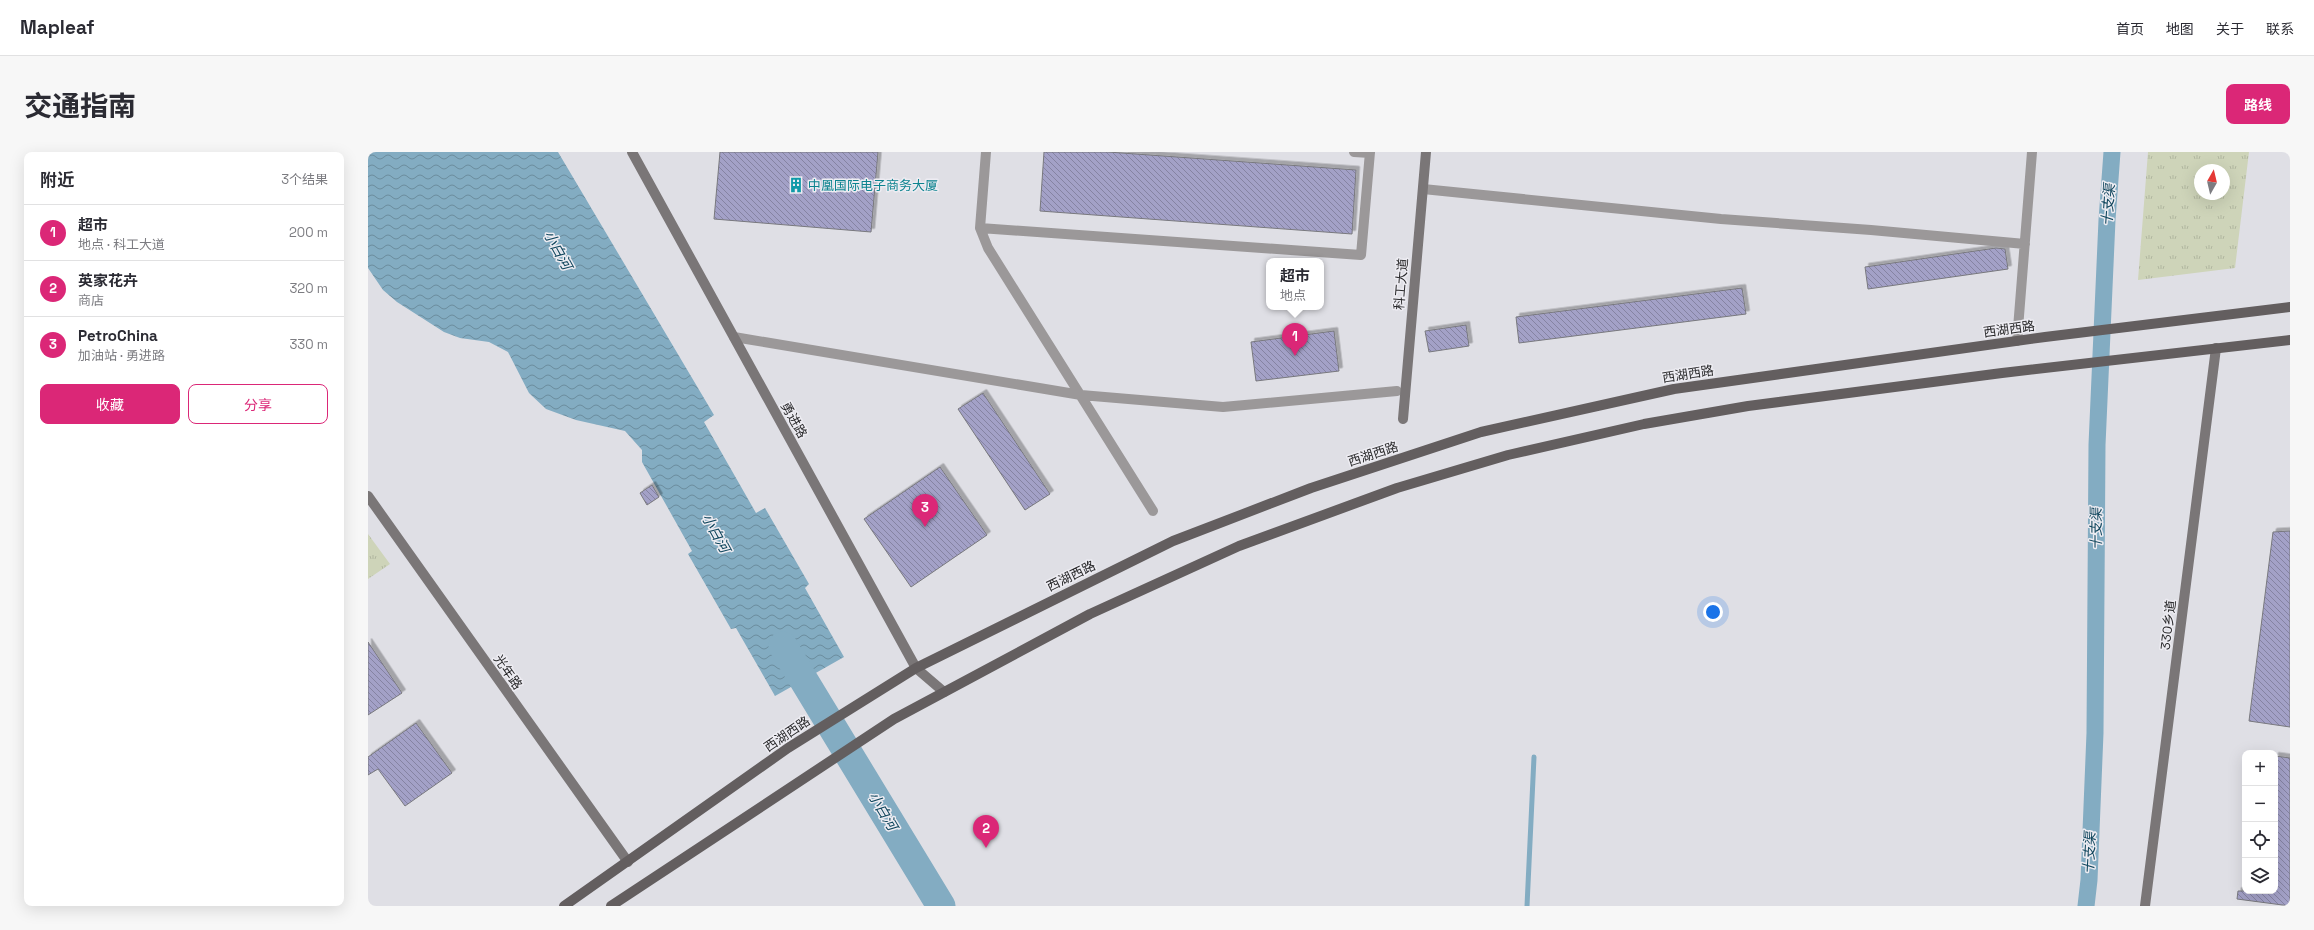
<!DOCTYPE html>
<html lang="zh">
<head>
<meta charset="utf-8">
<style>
	body { margin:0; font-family:"Space Grotesk","Noto Sans SC",sans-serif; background:#f7f7f7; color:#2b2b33 }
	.controls { position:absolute; right:12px; bottom:12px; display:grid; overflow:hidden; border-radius:8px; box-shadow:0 4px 16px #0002 }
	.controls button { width:36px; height:36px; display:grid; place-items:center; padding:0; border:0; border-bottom:1px solid #e1e1e2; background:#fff; color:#2b2b33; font:20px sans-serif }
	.compass { position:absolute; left:1826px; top:12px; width:36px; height:36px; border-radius:50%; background:#fff; box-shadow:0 4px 16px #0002; rotate:8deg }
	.you { position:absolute; left:1345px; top:460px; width:14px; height:14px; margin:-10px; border:3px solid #fff; border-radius:50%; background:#1a73e8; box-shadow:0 0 0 6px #1a73e833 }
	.badge { display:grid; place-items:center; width:26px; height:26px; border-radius:50%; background:#db2777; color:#fff; font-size:13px; font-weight:700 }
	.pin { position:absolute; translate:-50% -33px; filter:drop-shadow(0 1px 2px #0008) }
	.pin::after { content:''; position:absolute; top:21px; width:14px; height:12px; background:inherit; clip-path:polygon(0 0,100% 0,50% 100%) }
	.popup { position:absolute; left:898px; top:106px; width:58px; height:52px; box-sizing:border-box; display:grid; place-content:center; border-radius:8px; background:#fff; filter:drop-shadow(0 1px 3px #0005); font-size:13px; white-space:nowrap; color:#7c7c81 }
	.popup b { font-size:15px; color:#2b2b33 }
	.popup::after { content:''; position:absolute; left:50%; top:100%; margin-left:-8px; border:8px solid transparent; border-top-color:#fff }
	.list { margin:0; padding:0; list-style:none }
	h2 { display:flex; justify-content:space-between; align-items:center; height:52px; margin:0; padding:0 16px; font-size:17px }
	h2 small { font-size:13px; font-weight:400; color:#7c7c81 }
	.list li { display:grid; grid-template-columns:26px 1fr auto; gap:12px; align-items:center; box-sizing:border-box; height:56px; padding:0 16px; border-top:1px solid #e1e1e2 }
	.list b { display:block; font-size:15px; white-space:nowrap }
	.list p { margin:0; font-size:13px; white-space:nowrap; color:#7c7c81 }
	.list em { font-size:13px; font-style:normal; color:#7c7c81 }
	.actions { display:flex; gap:8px; padding:12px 16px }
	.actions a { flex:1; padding:9px 0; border:1px solid #db2777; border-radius:8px; text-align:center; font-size:14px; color:#db2777 }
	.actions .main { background:#db2777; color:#fff }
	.icon { flex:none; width:22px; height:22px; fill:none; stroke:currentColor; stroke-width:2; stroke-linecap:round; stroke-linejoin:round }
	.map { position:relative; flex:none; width:1922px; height:754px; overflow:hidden; border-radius:8px }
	header { display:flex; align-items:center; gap:24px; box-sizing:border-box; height:56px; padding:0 20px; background:#fff; border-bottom:1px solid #e1e1e2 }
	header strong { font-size:19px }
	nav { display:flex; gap:22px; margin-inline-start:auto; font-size:14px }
	.intro { display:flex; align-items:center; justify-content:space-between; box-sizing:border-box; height:96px; padding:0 24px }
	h1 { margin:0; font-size:28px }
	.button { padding:10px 18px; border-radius:8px; background:#db2777; color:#fff; font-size:14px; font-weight:700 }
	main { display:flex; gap:24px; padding:0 24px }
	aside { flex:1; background:#fff; border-radius:8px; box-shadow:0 4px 16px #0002 }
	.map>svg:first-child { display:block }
	.grass { fill:url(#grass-tufts); fill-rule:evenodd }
	.water { fill:url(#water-waves) }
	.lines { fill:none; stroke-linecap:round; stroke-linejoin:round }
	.stream { stroke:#83acc2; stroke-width:5 }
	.canal { stroke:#83acc2; stroke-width:17 }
	.river { stroke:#83acc2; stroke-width:29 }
	.building { fill:url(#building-back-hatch); stroke:#79797e; filter:url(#shadow) }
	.street { stroke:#9b9899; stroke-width:10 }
	.secondary { stroke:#7a7677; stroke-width:10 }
	.primary { stroke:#635e5f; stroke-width:10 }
	.labels { text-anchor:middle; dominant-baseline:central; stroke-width:3; stroke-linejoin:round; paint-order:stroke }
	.culture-label { font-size:13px; fill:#0d838f; stroke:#edecf2; text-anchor:start }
	.street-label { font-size:13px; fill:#29292b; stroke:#edecf2 }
	.water-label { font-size:14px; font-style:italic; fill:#10465d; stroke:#edecf2 }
</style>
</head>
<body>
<header>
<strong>Mapleaf</strong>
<nav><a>首页</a><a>地图</a><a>关于</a><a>联系</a></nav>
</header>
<div class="intro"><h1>交通指南</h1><a class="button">路线</a></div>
<main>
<aside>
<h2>附近<small>3个结果</small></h2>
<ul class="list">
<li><span class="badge">1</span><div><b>超市</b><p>地点 · 科工大道</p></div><em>200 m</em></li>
<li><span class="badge">2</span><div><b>英家花卉</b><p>商店</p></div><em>320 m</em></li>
<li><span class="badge">3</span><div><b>PetroChina</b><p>加油站 · 勇进路</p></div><em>330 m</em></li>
</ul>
<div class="actions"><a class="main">收藏</a><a>分享</a></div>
</aside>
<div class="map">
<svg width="1922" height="754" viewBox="0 0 1922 754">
	<defs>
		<pattern id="grass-tufts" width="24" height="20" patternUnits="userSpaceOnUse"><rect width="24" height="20" fill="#ced4b9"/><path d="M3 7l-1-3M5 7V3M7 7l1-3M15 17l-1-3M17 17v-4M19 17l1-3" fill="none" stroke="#b1b69f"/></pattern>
		<pattern id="water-waves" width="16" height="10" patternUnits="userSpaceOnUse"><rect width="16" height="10" fill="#83acc2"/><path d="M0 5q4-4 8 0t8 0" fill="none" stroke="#6b8c9e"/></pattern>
		<pattern id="building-back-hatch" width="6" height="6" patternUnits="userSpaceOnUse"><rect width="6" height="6" fill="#a3a1c7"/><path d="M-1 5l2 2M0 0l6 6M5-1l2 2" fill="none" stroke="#8583a2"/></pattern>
		<filter id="shadow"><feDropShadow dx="3.5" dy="-3.5" stdDeviation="0" flood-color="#0004"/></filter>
	</defs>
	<rect width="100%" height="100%" fill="#dfdfe5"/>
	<path class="grass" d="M 1780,0 L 1881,0 L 1867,116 L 1770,128 ZM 1832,18 L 1856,18 L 1856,42 L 1832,42 Z
		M 0,382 L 22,412 L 0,427 Z"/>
	<path class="water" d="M 0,0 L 190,0 L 346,263 L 336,270 L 388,361 L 397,356 L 441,432 L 437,436 L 476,505 L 407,544 L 368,476 L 363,477 L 320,402 L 324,399 L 274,310 L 274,298 L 257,279 L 208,268 L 178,257 L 161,241 L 140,200 L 121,190 L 92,186 L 76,180 L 29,150 L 15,138 L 0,116 Z"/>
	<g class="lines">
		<path class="stream" d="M 1159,754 L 1166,605"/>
		<path class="canal" d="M 1718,754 L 1721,728 L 1727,581 L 1729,293 L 1739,68 L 1744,0"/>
		<path class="river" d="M 415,494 L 573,754"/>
	</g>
	<path class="building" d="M 352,0 L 510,0 L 503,80 L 346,67 Z
		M 676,0 L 740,0 L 988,18 L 984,82 L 672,59 Z
		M 1628,96 L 1637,97 L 1640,117 L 1500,137 L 1497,115 Z
		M 1374,136 L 1378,162 L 1151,191 L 1148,165 Z
		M 1098,173 L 1101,194 L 1061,200 L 1057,179 Z
		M 966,179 L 971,219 L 888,229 L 883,190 Z
		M 615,241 L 682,342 L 657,358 L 590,257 Z
		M 572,315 L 619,383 L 543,435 L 496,367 Z
		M 284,333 L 291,345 L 279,353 L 272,341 Z
		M 1922,379 L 1922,575 L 1881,569 L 1905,380 Z
		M 0,490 L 34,541 L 0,563 Z
		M 48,571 L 84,621 L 37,654 L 10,617 L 0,623 L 0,605 Z
		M 1907,604 L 1922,606 L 1922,754 L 1869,747 L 1870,739 L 1907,739 Z"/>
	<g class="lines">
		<path class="street" d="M 618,0 L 612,76 L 620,96 L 785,359
			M 986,0 L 1002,1
			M 1055,37 L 1353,67 L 1503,78 L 1657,92
			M 612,76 L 993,103 L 1002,0
			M 366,185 L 713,243 L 855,255 L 1029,239
			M 1649,189 L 1664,0"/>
		<path class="secondary" d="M 264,0 L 548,516 L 576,540
			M 1035,267 L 1058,0
			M 0,344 L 260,710
			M 1777,754 L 1848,196"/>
		<path class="primary" d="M 196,754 L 420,596 L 548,516 L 805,389 L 943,336 L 1113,280 L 1306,237 L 1677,185 L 1922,155
			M 243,754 L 526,567 L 722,462 L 871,394 L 1029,336 L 1140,303 L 1276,272 L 1380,254 L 1634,221 L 1922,188"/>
	</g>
	<defs>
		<symbol id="building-bare" viewBox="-9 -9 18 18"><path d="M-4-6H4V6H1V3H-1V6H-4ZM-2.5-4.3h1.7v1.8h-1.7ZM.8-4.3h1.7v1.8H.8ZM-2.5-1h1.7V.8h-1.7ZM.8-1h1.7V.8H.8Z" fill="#0f9aa8" stroke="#edecf2" stroke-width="2.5" paint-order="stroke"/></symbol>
	</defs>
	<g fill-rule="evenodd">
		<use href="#building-bare" x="417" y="22" width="22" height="22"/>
	</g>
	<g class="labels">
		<g class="culture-label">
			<text x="440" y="33">中凰国际电子商务大厦</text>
		</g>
		<g class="street-label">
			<text transform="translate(1033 132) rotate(-85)">科工大道</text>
			<text transform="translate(1641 177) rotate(-8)">西湖西路</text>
			<text transform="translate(1320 222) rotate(-9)">西湖西路</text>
			<text transform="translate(426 268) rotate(61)">勇进路</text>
			<text transform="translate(1005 302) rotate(-18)">西湖西路</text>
			<text transform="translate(703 424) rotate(-26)">西湖西路</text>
			<text transform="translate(1800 473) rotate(-83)">330乡道</text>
			<text transform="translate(140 520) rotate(55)">光年路</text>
			<text transform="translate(419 582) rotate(-34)">西湖西路</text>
		</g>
		<g class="water-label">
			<text transform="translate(1740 53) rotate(-86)">十支渠</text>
			<text transform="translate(190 98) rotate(61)">小白河</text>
			<text transform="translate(1728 377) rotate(-90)">十支渠</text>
			<text transform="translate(348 381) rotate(61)">小白河</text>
			<text transform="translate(515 659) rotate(59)">小白河</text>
			<text transform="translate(1721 701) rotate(-87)">十支渠</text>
		</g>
	</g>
</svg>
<div class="controls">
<button>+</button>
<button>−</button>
<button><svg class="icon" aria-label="locate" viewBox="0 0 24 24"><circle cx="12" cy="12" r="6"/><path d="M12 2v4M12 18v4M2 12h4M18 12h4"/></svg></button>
<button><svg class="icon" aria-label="layers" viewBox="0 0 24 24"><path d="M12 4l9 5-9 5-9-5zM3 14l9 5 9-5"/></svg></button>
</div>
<svg class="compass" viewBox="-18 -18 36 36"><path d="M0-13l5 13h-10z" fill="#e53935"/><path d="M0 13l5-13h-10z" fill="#7c7c81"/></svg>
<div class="you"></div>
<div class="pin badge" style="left:927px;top:204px">1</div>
<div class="popup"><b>超市</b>地点</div>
<div class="pin badge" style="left:618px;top:696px">2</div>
<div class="pin badge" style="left:557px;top:375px">3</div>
</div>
</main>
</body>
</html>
